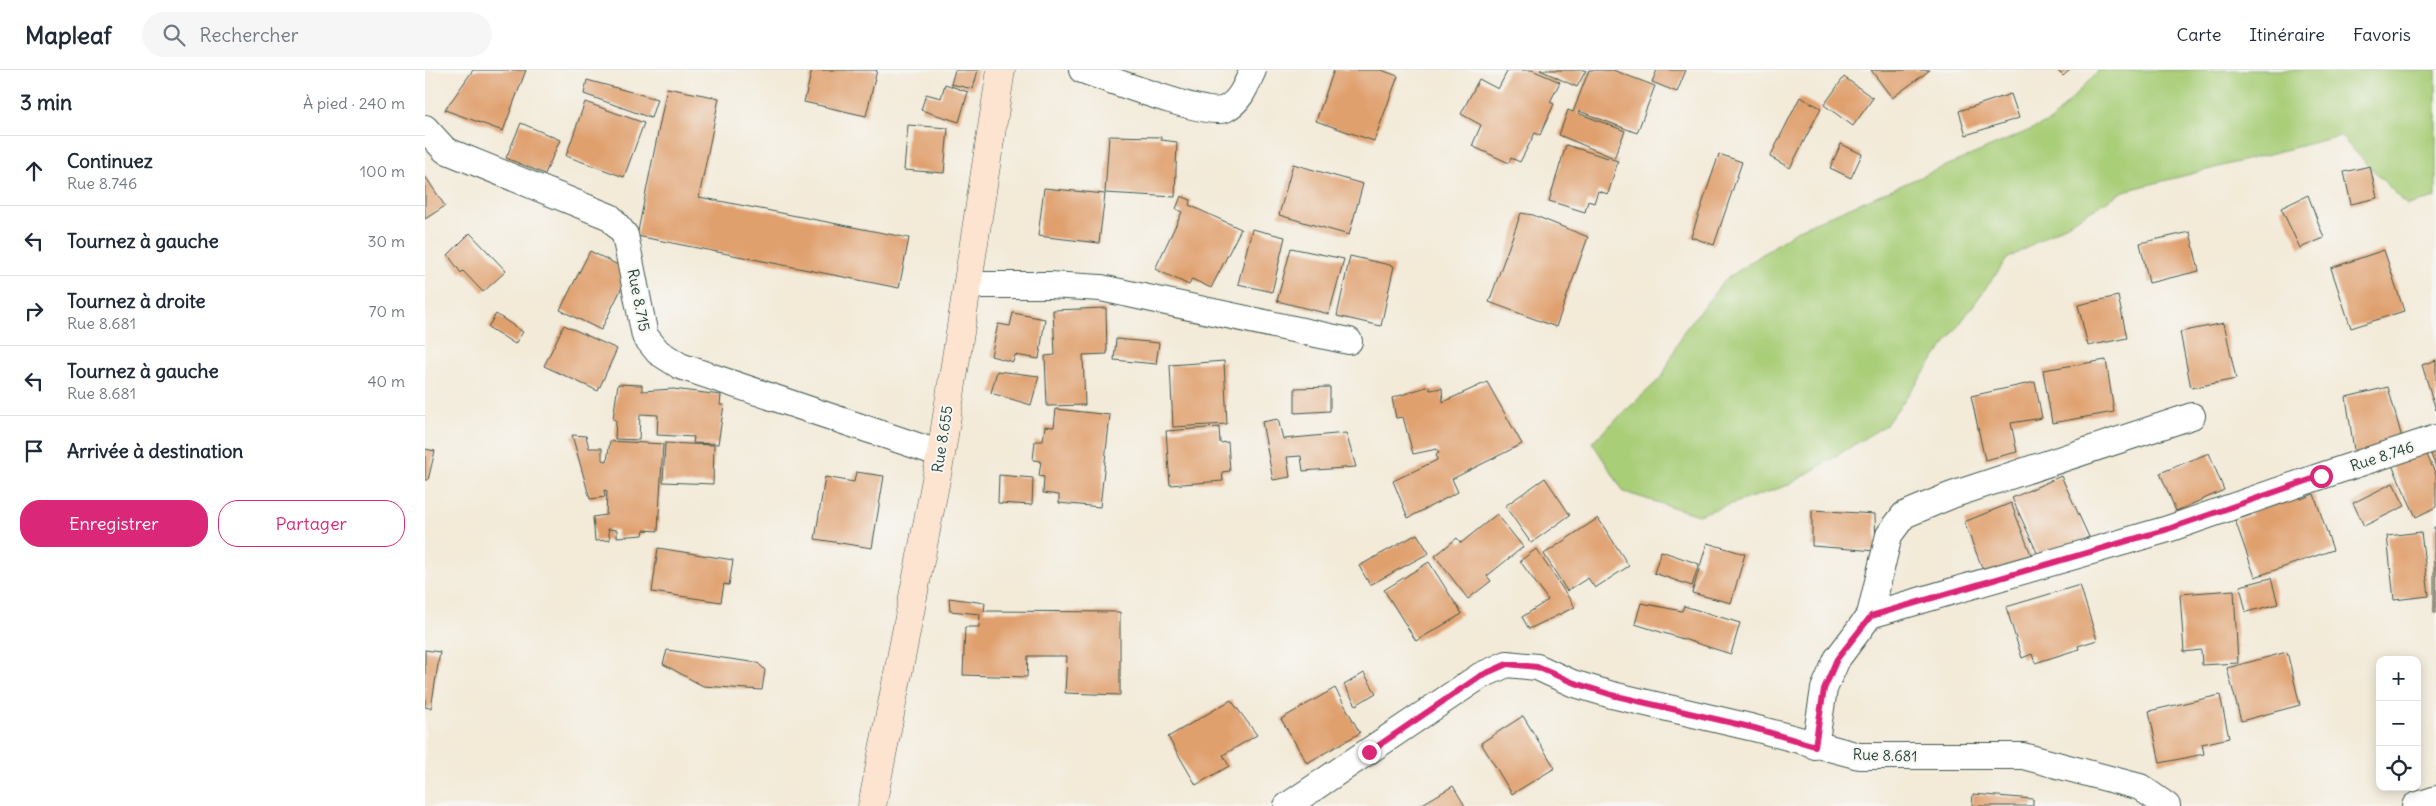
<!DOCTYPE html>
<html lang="fr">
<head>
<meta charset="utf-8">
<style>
	body { margin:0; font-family:Delius,sans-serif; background:#f6f6f7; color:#1f2937 }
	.controls { position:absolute; right:15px; bottom:15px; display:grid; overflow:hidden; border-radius:10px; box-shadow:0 2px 12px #0003 }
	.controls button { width:45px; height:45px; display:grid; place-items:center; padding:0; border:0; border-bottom:1px solid #e0e1e3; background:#fff; color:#1f2937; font:25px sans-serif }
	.stop { position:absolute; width:15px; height:15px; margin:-11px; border:4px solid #db2777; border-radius:50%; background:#fff }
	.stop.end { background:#db2777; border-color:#fff; box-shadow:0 1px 5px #0008 }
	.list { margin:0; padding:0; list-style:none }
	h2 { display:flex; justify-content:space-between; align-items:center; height:65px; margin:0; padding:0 20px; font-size:21px }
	h2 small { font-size:16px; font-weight:400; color:#747a83 }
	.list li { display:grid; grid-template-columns:32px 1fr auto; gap:15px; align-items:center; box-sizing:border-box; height:70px; padding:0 20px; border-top:1px solid #e0e1e3 }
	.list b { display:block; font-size:19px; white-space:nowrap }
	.list p { margin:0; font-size:16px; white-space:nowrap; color:#747a83 }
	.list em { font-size:16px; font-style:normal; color:#747a83 }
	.actions { display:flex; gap:10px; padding:15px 20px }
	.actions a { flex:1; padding:11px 0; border:1px solid #db2777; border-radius:20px; text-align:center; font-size:18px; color:#db2777 }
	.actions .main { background:#db2777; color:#fff }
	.icon { flex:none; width:28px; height:28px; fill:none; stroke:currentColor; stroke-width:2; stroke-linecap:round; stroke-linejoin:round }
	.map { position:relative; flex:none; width:2011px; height:736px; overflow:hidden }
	header { display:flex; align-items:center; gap:30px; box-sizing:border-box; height:70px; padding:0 25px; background:#fff; border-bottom:1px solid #e0e1e3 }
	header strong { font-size:24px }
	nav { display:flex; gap:28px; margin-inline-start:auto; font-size:18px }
	.search { width:350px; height:45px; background:#f6f6f7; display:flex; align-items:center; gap:12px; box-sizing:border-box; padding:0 18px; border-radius:28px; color:#747a83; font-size:19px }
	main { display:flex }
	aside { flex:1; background:#fff }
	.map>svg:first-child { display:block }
	.green { fill:#a9ce78; stroke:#648656 }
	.building { fill:#e0a06e }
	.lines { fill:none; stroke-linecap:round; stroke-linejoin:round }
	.street-casing { stroke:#3f574d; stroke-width:28 }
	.secondary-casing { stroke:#3f574d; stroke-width:29 }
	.street { stroke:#fff; stroke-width:26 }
	.secondary { stroke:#fde4d0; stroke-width:28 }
	.route { stroke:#db2777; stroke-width:6 }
	.labels { text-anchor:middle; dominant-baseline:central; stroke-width:4; stroke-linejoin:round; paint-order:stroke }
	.street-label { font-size:15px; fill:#1f3d34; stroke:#f6f6f2 }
</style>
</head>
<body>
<header>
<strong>Mapleaf</strong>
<div class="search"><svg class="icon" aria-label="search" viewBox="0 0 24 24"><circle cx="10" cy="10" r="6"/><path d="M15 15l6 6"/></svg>Rechercher</div>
<nav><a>Carte</a><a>Itinéraire</a><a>Favoris</a></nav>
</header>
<main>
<aside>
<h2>3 min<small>À pied · 240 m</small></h2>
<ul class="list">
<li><svg class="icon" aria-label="ahead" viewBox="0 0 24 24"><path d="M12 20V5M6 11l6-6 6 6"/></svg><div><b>Continuez</b><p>Rue 8.746</p></div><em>100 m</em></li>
<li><svg class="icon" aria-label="left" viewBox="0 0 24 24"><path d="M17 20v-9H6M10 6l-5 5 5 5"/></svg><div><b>Tournez à gauche</b></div><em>30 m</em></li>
<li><svg class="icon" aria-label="right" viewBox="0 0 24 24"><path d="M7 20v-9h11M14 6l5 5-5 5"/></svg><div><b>Tournez à droite</b><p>Rue 8.681</p></div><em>70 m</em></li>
<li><svg class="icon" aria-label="left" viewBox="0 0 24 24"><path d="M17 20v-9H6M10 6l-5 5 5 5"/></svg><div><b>Tournez à gauche</b><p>Rue 8.681</p></div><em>40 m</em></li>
<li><svg class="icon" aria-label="arrive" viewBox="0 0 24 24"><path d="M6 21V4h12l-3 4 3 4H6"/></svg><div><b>Arrivée à destination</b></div></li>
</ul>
<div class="actions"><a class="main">Enregistrer</a><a>Partager</a></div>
</aside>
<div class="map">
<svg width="2011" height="736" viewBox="0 0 2011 736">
	<rect width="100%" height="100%" fill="#f6f6f2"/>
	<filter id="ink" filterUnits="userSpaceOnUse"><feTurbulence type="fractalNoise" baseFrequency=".02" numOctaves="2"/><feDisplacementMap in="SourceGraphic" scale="10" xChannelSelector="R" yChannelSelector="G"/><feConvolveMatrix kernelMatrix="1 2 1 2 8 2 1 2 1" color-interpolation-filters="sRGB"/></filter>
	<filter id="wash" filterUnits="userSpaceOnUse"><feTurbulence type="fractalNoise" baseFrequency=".0096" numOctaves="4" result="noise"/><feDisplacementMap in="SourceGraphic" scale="20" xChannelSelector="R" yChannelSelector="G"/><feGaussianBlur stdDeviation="1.12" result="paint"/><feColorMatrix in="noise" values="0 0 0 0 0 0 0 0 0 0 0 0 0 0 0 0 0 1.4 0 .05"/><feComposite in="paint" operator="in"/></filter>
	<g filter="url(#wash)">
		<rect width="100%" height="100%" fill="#f3ead8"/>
		<path class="green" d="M 1674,0 L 2011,0 L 2011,128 L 1982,135 L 1915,66 L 1699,121 L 1582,189 L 1461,355 L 1364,415 L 1273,445 L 1199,422 L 1167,372 L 1237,307 L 1258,262 L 1300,210 L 1374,159 L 1626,51 Z"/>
		<g id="blocks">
			<path class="building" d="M 48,0 L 101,0 L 78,61 L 20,40 Z
				M 387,0 L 452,0 L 441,46 L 379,32 Z
				M 530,0 L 553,0 L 548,19 L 526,14 Z
				M 909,0 L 956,0 L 973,6 L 949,71 L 891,51 Z
				M 1083,0 L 1107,0 L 1135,12 L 1125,32 L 1129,34 L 1115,65 L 1110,63 L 1095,92 L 1086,88 L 1084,93 L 1047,76 L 1056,55 L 1036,44 L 1054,9 L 1073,19 Z
				M 1115,0 L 1161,0 L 1152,17 Z
				M 1164,0 L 1188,0 L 1230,16 L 1212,63 L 1154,41 L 1153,43 L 1200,61 L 1189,88 L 1134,65 L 1143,40 L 1148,42 Z
				M 1232,0 L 1261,0 L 1252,22 L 1227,12 Z
				M 1446,0 L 1505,0 L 1467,28 Z
				M 1632,0 L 1645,0 L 1638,6 Z
				M 1419,7 L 1448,28 L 1428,56 L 1399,35 Z
				M 162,10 L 232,29 L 226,48 L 159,24 Z
				M 520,14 L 543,22 L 534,52 L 496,40 L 501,24 L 516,28 Z
				M 242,18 L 294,28 L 274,127 L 484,168 L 474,218 L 212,166 Z
				M 1586,24 L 1594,48 L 1541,65 L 1534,41 Z
				M 1375,27 L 1396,38 L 1365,98 L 1345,87 Z
				M 160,32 L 219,53 L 199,107 L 141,86 Z
				M 96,53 L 135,70 L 120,104 L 81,88 Z
				M 483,55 L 523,58 L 519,103 L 479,100 Z
				M 684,66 L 736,67 L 736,70 L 752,72 L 750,127 L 680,123 Z
				M 1416,74 L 1437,84 L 1426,108 L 1405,98 Z
				M 1141,75 L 1193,91 L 1183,124 L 1173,121 L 1169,133 L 1163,131 L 1160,142 L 1124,131 Z
				M 1294,84 L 1317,92 L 1289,175 L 1266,167 Z
				M 868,94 L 938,114 L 924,165 L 854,145 Z
				M 1945,96 L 1952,128 L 1926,134 L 1919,102 Z
				M 0,106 L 20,136 L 0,149 Z
				M 619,118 L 680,124 L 674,173 L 613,166 Z
				M 1883,125 L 1899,168 L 1875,178 L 1856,138 Z
				M 756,126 L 766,130 L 764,135 L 816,159 L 786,218 L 767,209 L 764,215 L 730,199 L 757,142 L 751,139 Z
				M 1096,143 L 1108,145 L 1163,167 L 1131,257 L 1064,232 Z
				M 827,159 L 860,167 L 847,222 L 813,214 Z
				M 1765,162 L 1774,201 L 1724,213 L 1715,173 Z
				M 45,163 L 81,201 L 58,222 L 38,201 L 36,203 L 23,185 Z
				M 866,178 L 919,189 L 904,244 L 852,231 Z
				M 1959,180 L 1979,241 L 1926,258 L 1906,198 Z
				M 165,181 L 205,201 L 176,260 L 135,240 Z
				M 925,186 L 969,196 L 956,256 L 912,246 Z
				M 1693,226 L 1702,268 L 1663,276 L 1653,235 Z
				M 681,238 L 682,284 L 658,285 L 660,335 L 622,336 L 620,286 L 630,285 L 628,240 Z
				M 588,243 L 620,249 L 614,289 L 590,285 L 588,292 L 566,286 L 573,254 L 585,256 Z
				M 71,244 L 98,262 L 90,274 L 63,257 Z
				M 1799,253 L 1811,309 L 1766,318 L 1755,262 Z
				M 139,255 L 192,279 L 173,321 L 119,296 Z
				M 691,269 L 734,273 L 731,294 L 689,290 Z
				M 1681,290 L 1689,342 L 1627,353 L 1618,300 Z
				M 2011,290 L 2011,340 L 1997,295 Z
				M 799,291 L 802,354 L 748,357 L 745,295 Z
				M 572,301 L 614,306 L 606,335 L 566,323 Z
				M 1062,312 L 1097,374 L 1027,409 L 1033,422 L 983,448 L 968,411 L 1012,390 L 1011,384 L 1014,383 L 1012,379 L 988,384 L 978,347 L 971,348 L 967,328 L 1004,316 L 1005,320 L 1017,318 L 1018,332 Z
				M 1610,312 L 1617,348 L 1586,353 L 1592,382 L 1560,390 L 1546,326 Z
				M 193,314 L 217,315 L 217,321 L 248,319 L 296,325 L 295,335 L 299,335 L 293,374 L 268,373 L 269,367 L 232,365 L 233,345 L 215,344 L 214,370 L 190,369 L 191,350 L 188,349 Z
				M 905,317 L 905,341 L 870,343 L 870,318 Z
				M 1963,317 L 1977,368 L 1930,387 L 1921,327 Z
				M 631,339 L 685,345 L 675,437 L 634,433 L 634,425 L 618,423 L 619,407 L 614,406 L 616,391 L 608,390 L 610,371 L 618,371 L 620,356 L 629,357 Z
				M 853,349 L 858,369 L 921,363 L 931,397 L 878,401 L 876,386 L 862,387 L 865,407 L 848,410 L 837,352 Z
				M 794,357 L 795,373 L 803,372 L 805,401 L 797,402 L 798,411 L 745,415 L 741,361 Z
				M 147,365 L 161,366 L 164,378 L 177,378 L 177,390 L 182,391 L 185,371 L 238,374 L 233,461 L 219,460 L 218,465 L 192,467 L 192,460 L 183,459 L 185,470 L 170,471 L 168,447 L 181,445 L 182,421 L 179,420 L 180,427 L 165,429 Z
				M 240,373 L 289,375 L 288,414 L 238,412 Z
				M 1999,378 L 2011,405 L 2011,437 L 1991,447 L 1966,393 Z
				M 0,379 L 10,381 L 3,410 L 0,410 Z
				M 2011,380 L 2011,397 L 2005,382 Z
				M 1784,383 L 1799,420 L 1751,441 L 1735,403 Z
				M 431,402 L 459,406 L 447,478 L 390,469 L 400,407 L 429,412 Z
				M 574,405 L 608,408 L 607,435 L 573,433 Z
				M 1636,406 L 1664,467 L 1615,489 L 1587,428 Z
				M 1120,408 L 1145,445 L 1106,473 L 1080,436 Z
				M 1968,413 L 1980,436 L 1939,456 L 1928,433 Z
				M 1889,424 L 1908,480 L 1830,507 L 1810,450 L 1826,445 L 1825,442 L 1874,425 L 1876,429 Z
				M 1586,433 L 1607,487 L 1560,505 L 1539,452 Z
				M 1387,440 L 1450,444 L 1451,481 L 1387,476 Z
				M 1072,444 L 1098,477 L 1062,506 L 1066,511 L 1043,529 L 1010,486 L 1032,468 L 1036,473 Z
				M 1173,448 L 1204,496 L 1170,518 L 1163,508 L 1142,521 L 1119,484 Z
				M 2009,457 L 2011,457 L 2011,543 L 2009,543 Z
				M 1996,462 L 2004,526 L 1969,530 L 1962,466 Z
				M 992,464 L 1004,483 L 945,515 L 934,496 Z
				M 1282,473 L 1320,484 L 1306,533 L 1267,523 Z
				M 233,478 L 308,490 L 304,515 L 299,514 L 296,532 L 227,522 Z
				M 1111,479 L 1150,537 L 1104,559 L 1097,547 L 1123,530 L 1095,491 Z
				M 1236,481 L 1274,494 L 1267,516 L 1229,503 Z
				M 1004,492 L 1037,544 L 991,571 L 959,520 Z
				M 1846,508 L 1853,534 L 1821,542 L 1815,516 Z
				M 1655,515 L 1672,570 L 1653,576 L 1654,579 L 1610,593 L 1607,584 L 1597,588 L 1581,537 Z
				M 1809,520 L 1813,593 L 1777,595 L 1776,580 L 1759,582 L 1755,524 Z
				M 524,528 L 560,533 L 559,541 L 695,542 L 695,625 L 640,623 L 642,586 L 603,586 L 602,607 L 538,605 L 540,557 L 554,557 L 555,544 L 525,541 Z
				M 1216,533 L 1257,541 L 1259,536 L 1315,553 L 1306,584 L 1210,554 Z
				M 0,580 L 15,582 L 6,638 L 0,637 Z
				M 242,580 L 333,593 L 340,600 L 337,620 L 278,616 L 238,594 Z
				M 1862,582 L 1875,635 L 1816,651 L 1802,598 Z
				M 939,603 L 951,623 L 931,635 L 919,615 Z
				M 910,618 L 935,663 L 882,693 L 856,649 Z
				M 1795,625 L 1804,668 L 1777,674 L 1779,684 L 1735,693 L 1724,641 Z
				M 806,630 L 832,665 L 798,685 L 804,696 L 771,715 L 743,667 Z
				M 1098,646 L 1130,698 L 1087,724 L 1056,673 Z
				M 1028,716 L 1040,736 L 994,736 Z
				M 1548,724 L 1608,729 L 1608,736 L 1547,736 Z"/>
		</g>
	</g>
	<g filter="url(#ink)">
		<use href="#blocks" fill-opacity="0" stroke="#3f574d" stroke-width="1"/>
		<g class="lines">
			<defs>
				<path id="street" d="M 657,0 C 681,8 782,47 800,39 C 816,31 821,15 828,0
					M 0,58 L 20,80 L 185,147 L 200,165 L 220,266 L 233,282 L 255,296 L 516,384
					M 542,215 L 625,215 L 676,218 L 924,271
					M 1445,545 L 1743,459 L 1896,406 L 2011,368
					M 1390,676 L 1399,619 L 1412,589 L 1445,545 L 1464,465 L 1479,445 L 1527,425 L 1767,346
					M 862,736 L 1055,606 L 1082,594 L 1112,597 L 1147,613 L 1187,625 L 1329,658 L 1434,686 L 1598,686 L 1715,717 L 1742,736
					M 1990,736 L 2011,729"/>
				<path id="secondary" d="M 447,736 L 516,384 L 576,0"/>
			</defs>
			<use href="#street" class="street-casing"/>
			<use href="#secondary" class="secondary-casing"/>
			<use href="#street" class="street"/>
			<use href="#secondary" class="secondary"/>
		</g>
	</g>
	<g class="lines" filter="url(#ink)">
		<path class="route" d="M 944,682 L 1055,606 L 1082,594 L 1112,597 L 1147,612 L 1187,625 L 1329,658 L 1390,676 L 1399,619 L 1412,589 L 1446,546 L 1743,459 L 1896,406"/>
	</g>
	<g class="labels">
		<g class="street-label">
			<text transform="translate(214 230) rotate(79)">Rue 8.715</text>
			<text transform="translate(517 369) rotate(-81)">Rue 8.655</text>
			<text transform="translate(1957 386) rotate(-18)">Rue 8.746</text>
			<text transform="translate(1460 685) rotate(2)">Rue 8.681</text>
		</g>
	</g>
</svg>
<div class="controls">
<button>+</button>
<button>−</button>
<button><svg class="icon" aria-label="locate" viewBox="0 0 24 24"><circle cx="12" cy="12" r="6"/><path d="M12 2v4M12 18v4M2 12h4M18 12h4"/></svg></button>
</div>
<div class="stop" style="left:1896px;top:406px"></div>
<div class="stop end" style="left:944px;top:682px"></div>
</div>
</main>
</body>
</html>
